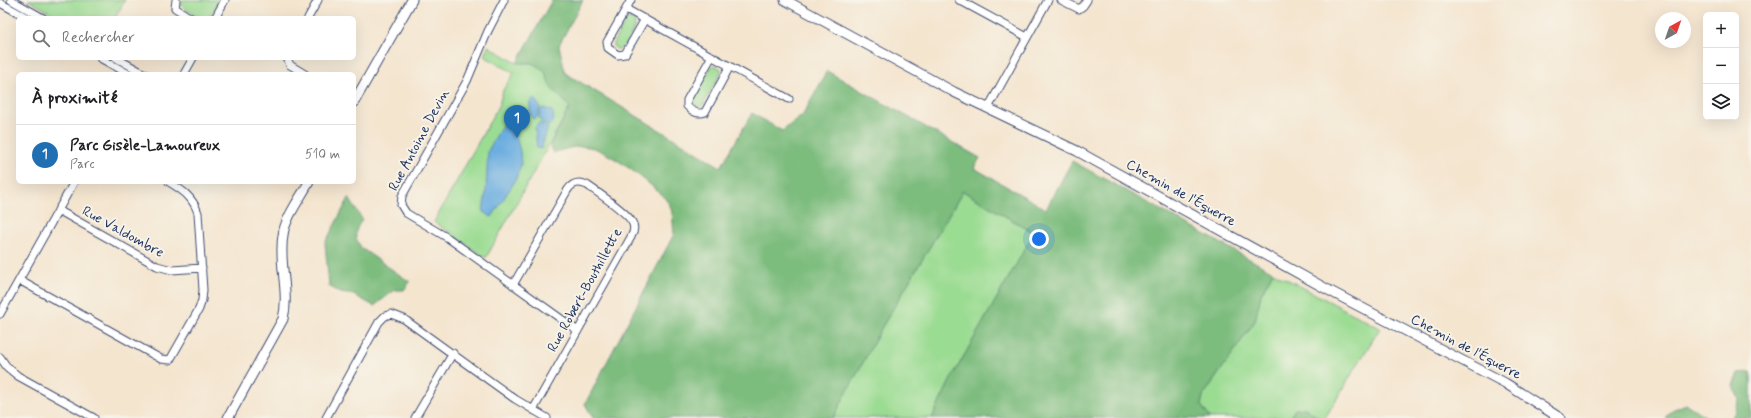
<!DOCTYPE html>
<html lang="fr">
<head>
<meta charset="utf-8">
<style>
	body { margin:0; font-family:Mynerve,sans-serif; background:#f6f6f6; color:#202124 }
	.controls { position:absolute; right:12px; top:12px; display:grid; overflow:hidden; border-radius:6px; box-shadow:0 4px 16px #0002 }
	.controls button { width:36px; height:36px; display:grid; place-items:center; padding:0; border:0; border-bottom:1px solid #e0e0e0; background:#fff; color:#202124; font:20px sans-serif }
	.compass { position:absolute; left:1655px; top:12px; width:36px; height:36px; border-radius:50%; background:#fff; box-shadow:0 4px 16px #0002; rotate:40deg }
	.you { position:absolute; left:1039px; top:239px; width:14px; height:14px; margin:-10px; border:3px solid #fff; border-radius:50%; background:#1a73e8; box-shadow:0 0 0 6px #1a73e833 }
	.badge { display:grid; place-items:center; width:26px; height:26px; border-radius:50%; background:#1f6fb2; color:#fff; font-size:13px; font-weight:700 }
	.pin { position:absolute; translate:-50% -33px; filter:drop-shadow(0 1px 2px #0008) }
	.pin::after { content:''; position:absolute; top:21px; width:14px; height:12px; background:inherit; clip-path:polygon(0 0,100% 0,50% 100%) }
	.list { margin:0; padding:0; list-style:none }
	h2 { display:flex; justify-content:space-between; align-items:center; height:52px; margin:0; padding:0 16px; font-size:17px }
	h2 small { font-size:13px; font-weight:400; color:#757577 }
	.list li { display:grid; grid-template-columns:26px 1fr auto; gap:12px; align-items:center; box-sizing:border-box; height:60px; padding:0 16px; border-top:1px solid #e0e0e0 }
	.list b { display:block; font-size:15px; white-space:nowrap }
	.list p { margin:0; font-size:13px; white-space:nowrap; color:#757577 }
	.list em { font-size:13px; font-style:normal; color:#757577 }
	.icon { flex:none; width:22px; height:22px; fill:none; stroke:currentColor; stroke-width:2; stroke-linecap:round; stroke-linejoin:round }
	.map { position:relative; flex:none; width:1751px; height:418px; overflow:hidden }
	.search { position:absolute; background:#fff; box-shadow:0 4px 16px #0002; left:16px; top:16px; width:340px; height:44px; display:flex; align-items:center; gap:10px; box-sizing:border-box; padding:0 14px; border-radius:6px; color:#757577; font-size:15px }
	.panel { position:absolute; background:#fff; box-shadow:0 4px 16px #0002; left:16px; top:72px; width:340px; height:112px; border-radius:6px }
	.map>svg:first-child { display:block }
	.green { fill:#9bdc93; stroke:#5b8678 }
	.forest { fill:#7cbc7d; stroke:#4c766e }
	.water { fill:#6bade0; stroke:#436e9f }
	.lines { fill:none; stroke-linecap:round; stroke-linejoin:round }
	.minor-casing { stroke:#3c4a6f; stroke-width:9 }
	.tertiary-casing { stroke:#3c4a6f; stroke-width:11 }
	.minor { stroke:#fff; stroke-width:7 }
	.tertiary { stroke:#fff; stroke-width:9 }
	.labels { text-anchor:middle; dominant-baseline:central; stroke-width:4; stroke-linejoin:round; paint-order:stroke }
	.street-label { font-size:14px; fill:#1b2f5e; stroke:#f7f3e8 }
</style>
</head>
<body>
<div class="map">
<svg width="1751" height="418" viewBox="0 0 1751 418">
	<rect width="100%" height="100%" fill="#f7f3e8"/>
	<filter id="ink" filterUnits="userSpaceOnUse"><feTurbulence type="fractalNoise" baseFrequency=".025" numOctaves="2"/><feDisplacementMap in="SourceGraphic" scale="8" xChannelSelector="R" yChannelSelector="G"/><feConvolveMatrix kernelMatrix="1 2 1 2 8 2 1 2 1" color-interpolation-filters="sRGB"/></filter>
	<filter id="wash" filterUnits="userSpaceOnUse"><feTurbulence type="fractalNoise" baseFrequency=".012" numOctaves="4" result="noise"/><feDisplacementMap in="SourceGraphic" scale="16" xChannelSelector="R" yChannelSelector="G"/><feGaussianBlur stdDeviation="0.9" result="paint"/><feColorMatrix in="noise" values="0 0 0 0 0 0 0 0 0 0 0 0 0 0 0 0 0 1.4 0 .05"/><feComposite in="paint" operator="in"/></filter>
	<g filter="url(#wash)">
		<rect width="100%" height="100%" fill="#f4e5cf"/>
		<path class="green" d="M 28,0 L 125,0 L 115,18 L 60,18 Z
			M 182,0 L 219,0 L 209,18 C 199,18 188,13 181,5 Z
			M 630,18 L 629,20 L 632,19 L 635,21 C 636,28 625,48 618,50 L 613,46 L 613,43 L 626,20 Z
			M 488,46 L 517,63 L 532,63 L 542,68 L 546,73 L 551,88 L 570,107 L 486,258 L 434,222 L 499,105 L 503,90 L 514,73 L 484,56 Z
			M 715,65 L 721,69 L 721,73 L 703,105 L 698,108 L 693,104 L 692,101 L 711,67 Z
			M 963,191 L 1034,233 L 952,377 L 932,418 L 833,418 L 882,327 Z
			M 1273,272 L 1380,328 L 1325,418 L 1319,418 L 1305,408 L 1295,409 L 1290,418 L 1210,418 L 1201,405 L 1203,396 L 1255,321 L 1261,294 Z"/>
		<path class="forest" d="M 552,0 L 583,0 L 559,45 L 565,73 L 721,167 L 752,113 L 782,131 L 803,115 L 827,71 L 980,158 L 974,168 L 1046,209 L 1072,161 L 1273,272 L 1261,294 L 1255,321 L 1203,396 L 1201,405 L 1210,418 L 932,418 L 952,377 L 1034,233 L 963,191 L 882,327 L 833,418 L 593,418 L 585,404 L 674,234 C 673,227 673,209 669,204 C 660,189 607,149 589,147 C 576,145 565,149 553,153 L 550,145 L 570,107 L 551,88 L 544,70 L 532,63 L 517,63 Z
			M 349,198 L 362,219 C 355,232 353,234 361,248 L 410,282 L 404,290 L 395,290 L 374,306 L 354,295 L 341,293 L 329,286 L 325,243 Z
			M 1751,372 L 1751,418 L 1731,418 L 1735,412 L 1739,399 L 1733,386 L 1738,373 Z
			M 1686,404 L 1708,418 L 1665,418 L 1672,410 Z
			M 1305,408 L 1319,418 L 1290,418 L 1295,409 Z"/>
		<path class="water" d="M 534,98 L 540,107 L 537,117 L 533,119 L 530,116 L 530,102 Z
			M 544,108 L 552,111 C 555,116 554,122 549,126 L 542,123 L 539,117 L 541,109 Z
			M 509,118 L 512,120 L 520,151 L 521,165 L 515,181 L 492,217 L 483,212 L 486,191 L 488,151 L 505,120 Z
			M 539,123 L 548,128 L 541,149 L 537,148 L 535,128 Z"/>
	</g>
	<g filter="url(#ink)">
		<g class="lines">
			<defs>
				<path id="minor" d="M 11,0 L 43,18
					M 176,0 L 175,8 L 191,18
					M 504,0 L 488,31 L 467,81 L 402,196 L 401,205 L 406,213 L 448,238 L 578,331
					M 631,0 L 607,42 L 608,48 L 618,55 L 625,54 L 645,19
					M 959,0 L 1027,37
					M 1061,0 L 1079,9 L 1083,6 L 1087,0
					M 0,3 L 28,18
					M 626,9 L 789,99
					M 215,18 L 225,0
					M 308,18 L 318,0
					M 712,56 L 687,100 L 687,106 C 691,111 698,115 705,112 L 730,66
					M 100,58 L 129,74
					M 116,58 L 145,74
					M 287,58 L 290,65 L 305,74
					M 184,74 L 193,58
					M 988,108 L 1048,0
					M 58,210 L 157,266 L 172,270 L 202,268
					M 19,280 L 161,359 L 170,360 L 199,309 L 202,300 L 203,290 L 198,213 C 193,197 182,190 169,182
					M 513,285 L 567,191 C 572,183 578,181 587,185 C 597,192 627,212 632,222 C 635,227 634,232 631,237 L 533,410
					M 0,314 L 74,182
					M 0,357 L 7,367 L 18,376 L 94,418
					M 326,418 L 379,322 L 385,316 L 391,314 L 404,319 L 515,399 L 547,418
					M 415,418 L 453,353"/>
				<path id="tertiary" d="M 785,0 L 954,92 L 1077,151 L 1332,292 L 1505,383 L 1560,418
					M 354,102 L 412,0
					M 228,418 L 283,319 C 290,291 278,263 283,235 C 285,218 301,197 309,182"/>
			</defs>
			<use href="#minor" class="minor-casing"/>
			<use href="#tertiary" class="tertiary-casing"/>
			<use href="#minor" class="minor"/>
			<use href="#tertiary" class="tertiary"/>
		</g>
	</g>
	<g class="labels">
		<g class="street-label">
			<text transform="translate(419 140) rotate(-62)">Rue Antoine Devin</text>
			<text transform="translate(1181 193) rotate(29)">Chemin de l'Équerre</text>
			<text transform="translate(123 232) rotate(29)">Rue Valdombre</text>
			<text transform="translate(585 290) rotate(-61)">Rue Robert-Bouthillette</text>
			<text transform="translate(1466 347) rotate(28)">Chemin de l'Équerre</text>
		</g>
	</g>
</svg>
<div class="controls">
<button>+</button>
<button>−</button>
<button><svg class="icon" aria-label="layers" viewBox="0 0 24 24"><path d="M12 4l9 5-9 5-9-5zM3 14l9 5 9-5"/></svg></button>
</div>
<svg class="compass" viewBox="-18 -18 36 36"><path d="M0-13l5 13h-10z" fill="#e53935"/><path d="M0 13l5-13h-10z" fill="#757577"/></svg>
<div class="you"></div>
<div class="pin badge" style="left:517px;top:138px">1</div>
<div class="search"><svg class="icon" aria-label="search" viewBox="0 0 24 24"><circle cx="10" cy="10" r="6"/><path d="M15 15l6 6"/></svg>Rechercher</div>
<section class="panel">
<h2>À proximité<small></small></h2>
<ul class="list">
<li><span class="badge">1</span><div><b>Parc Gisèle-Lamoureux</b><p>Parc</p></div><em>510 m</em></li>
</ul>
</section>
</div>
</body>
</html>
